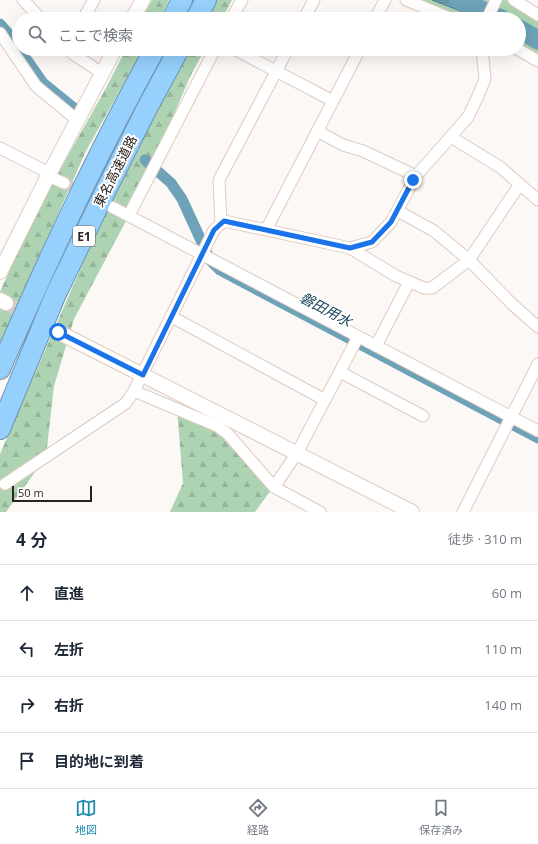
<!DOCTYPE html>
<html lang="ja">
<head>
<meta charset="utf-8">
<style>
	body { margin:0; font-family:"Open Sans","Noto Sans JP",sans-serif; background:#f6f6f7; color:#1f2937 }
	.scale { position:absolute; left:12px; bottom:10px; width:80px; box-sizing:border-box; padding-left:4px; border:2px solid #2a231f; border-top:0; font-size:11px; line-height:14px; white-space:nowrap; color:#2a231f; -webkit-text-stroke:3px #fff; paint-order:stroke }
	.stop { position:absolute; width:12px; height:12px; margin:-9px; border:3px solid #1a73e8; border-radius:50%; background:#fff }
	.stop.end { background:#1a73e8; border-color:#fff; box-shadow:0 1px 4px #0008 }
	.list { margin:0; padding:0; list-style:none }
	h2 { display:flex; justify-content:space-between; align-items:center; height:52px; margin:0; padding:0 16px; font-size:17px }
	h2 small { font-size:13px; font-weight:400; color:#747a83 }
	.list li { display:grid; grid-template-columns:26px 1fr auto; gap:12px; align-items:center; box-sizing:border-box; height:56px; padding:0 16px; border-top:1px solid #e0e1e3 }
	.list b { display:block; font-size:15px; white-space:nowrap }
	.list em { font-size:13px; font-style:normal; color:#747a83 }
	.icon { flex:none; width:22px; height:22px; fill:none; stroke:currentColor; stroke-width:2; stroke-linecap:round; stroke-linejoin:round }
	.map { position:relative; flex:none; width:538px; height:512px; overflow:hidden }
	.search { position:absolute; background:#fff; box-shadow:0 4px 16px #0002; left:12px; right:12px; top:12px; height:44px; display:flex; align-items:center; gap:10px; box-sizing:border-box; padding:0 14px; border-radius:22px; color:#747a83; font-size:15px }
	.sheet { height:276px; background:#fff }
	nav { display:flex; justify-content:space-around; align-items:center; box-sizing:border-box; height:56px; border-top:1px solid #e0e1e3; background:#fff; font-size:11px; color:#747a83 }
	nav a { display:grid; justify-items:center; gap:2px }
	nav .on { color:#1e8bb1 }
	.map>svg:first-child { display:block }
	.grass { fill:#add3b2 }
	.forest { fill:url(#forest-firs) }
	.water { fill:url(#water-rules); stroke:#597c8a }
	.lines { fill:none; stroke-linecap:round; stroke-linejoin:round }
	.canal { stroke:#6da2b8; stroke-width:11 }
	.river { stroke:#6da2b8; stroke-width:19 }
	.minor-tunnel { stroke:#d2cdcb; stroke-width:11; stroke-dasharray:11 5.5; stroke-linecap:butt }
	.tertiary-tunnel { stroke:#d2cdcb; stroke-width:14; stroke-dasharray:14 7; stroke-linecap:butt }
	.minor-casing { stroke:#dfcbc0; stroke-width:13 }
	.tertiary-casing { stroke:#dfcbc0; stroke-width:16 }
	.motorway-casing { stroke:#7093af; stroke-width:22 }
	.minor { stroke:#fff; stroke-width:11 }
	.tertiary { stroke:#fff; stroke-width:14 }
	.motorway { stroke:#96d0fd; stroke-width:20 }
	.route { stroke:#1a73e8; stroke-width:5 }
	.labels { text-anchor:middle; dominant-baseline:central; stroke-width:4; stroke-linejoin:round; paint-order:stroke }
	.shield { fill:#fff; stroke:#6a6562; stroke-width:1 }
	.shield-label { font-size:12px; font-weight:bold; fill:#2a231f }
	.street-label { font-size:13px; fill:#2a231f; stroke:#fff }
	.water-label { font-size:14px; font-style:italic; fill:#174455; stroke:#fff }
</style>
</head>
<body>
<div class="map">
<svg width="538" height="512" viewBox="0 0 538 512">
	<defs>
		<pattern id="forest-firs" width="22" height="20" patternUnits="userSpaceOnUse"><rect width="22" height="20" fill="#add3b2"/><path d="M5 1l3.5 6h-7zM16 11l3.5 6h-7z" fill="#95b599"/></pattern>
		<pattern id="water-rules" width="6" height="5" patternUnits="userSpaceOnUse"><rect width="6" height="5" fill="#6da2b8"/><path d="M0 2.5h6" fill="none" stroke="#5a8495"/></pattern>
	</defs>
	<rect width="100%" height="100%" fill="#fcf8f6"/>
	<path class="grass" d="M 417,0 L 506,0 L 538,16 L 538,56 L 519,45 L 519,19 L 464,19 Z"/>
	<path class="forest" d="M 152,0 L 169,0 L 159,19 L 141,19 Z
		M 213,0 L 232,0 L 222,19 L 202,19 Z
		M 126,49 L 143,49 L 86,151 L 0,345 L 0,292 L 31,221 L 106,88 Z
		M 184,49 L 205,49 L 190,77 L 137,200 L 74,319 L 54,386 L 46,457 L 6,512 L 0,512 L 0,454 L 112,196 Z
		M 177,409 L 208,422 L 271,490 L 255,512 L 170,512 L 183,483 Z"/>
	<path class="water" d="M 432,0 L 469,0 L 463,12 Z"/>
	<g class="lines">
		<path class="canal" d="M 0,24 L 7,32 L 43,83 L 75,109
			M 145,160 L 171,183 L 182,199 L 210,260 L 220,270 L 538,438"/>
		<path class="river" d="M 459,0 L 501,19
			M 519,29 L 538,40"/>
		<path class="minor-tunnel" d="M 64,183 L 105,203"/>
		<path class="tertiary-tunnel" d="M 6,303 L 51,328"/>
		<defs>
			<path id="minor" d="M 23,0 L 41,19
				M 406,0 L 452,19
				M 514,0 L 538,15
				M 83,19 L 94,0
				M 231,19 L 242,0
				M 304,19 L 314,0
				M 375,19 L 385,0
				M 487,19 L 496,0
				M 0,33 L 36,86 L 77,120
				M 69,49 L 73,54 L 102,73
				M 234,49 L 333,101
				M 517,49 L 538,61
				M 317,131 L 343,145 L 363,151 L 416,176
				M 451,137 L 500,167 L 538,200
				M 0,148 L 49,173
				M 48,176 L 64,183
				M 112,207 L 538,431
				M 398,211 L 434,231 L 469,260 L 512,304 L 538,327
				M 129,215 L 215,49
				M 221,224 L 219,180 L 288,49
				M 266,230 L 360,49
				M 350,248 L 396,276 L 424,288 L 432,288 L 469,260 L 520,184
				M 172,317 L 325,400
				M 376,346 L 409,282
				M 340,372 L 423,416
				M 134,391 L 217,426 L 227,433 L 274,487 L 320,512
				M 5,484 L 126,403 L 134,391 L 214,230 L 224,221 L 350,248 L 372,242 L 391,222 L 416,176 L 468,117 L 478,96 L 485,79 L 482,49
				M 274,487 L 297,453 L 358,337
				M 463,512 L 538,364"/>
			<path id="tertiary" d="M 132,19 L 143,0
				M 0,272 L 48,176 L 115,49
				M 0,300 L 6,303
				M 58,332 L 412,512"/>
			<path id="motorway" d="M 172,19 L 182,0
				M 196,19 L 206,0
				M 0,369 C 48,260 97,153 155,49
				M 0,429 L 55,296 L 104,194 L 147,108 L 179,49"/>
		</defs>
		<use href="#minor" class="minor-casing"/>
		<use href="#tertiary" class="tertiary-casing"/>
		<use href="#motorway" class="motorway-casing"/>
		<use href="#minor" class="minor"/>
		<use href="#tertiary" class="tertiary"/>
		<use href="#motorway" class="motorway"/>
	</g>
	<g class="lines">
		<path class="route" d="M 58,332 L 143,375 L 214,230 L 224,221 L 350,248 L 372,242 L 391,222 L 413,180"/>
	</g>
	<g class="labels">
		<rect class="shield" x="73" y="226" width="22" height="20" rx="3"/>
		<g class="shield-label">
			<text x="84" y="236">E1</text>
		</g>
		<g class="street-label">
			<text transform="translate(115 171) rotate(-63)">東名高速道路</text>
		</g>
		<g class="water-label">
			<text transform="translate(326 309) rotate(28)">磐田用水</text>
		</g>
	</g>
</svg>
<div class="scale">50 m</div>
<div class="stop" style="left:58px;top:332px"></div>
<div class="stop end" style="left:413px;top:180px"></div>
<div class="search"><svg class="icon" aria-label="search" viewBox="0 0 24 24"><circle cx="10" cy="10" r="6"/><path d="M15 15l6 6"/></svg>ここで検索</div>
</div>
<section class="sheet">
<h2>4 分<small>徒歩 · 310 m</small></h2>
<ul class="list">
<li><svg class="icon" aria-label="ahead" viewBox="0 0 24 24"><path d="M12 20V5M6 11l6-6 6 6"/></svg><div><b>直進</b></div><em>60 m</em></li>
<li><svg class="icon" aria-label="left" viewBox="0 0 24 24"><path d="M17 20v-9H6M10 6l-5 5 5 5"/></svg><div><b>左折</b></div><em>110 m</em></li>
<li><svg class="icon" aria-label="right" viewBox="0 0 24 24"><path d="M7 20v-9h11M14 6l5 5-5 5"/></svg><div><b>右折</b></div><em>140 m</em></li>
<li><svg class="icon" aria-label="arrive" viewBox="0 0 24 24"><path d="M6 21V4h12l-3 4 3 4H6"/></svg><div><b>目的地に到着</b></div></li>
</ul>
</section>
<nav>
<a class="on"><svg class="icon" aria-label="map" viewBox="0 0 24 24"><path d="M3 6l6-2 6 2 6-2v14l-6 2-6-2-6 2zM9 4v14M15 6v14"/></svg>地図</a>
<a><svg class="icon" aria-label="directions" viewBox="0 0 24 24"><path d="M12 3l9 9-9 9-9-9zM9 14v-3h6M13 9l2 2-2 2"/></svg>経路</a>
<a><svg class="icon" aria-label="saved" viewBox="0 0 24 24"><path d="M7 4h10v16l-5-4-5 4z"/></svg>保存済み</a>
</nav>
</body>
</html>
